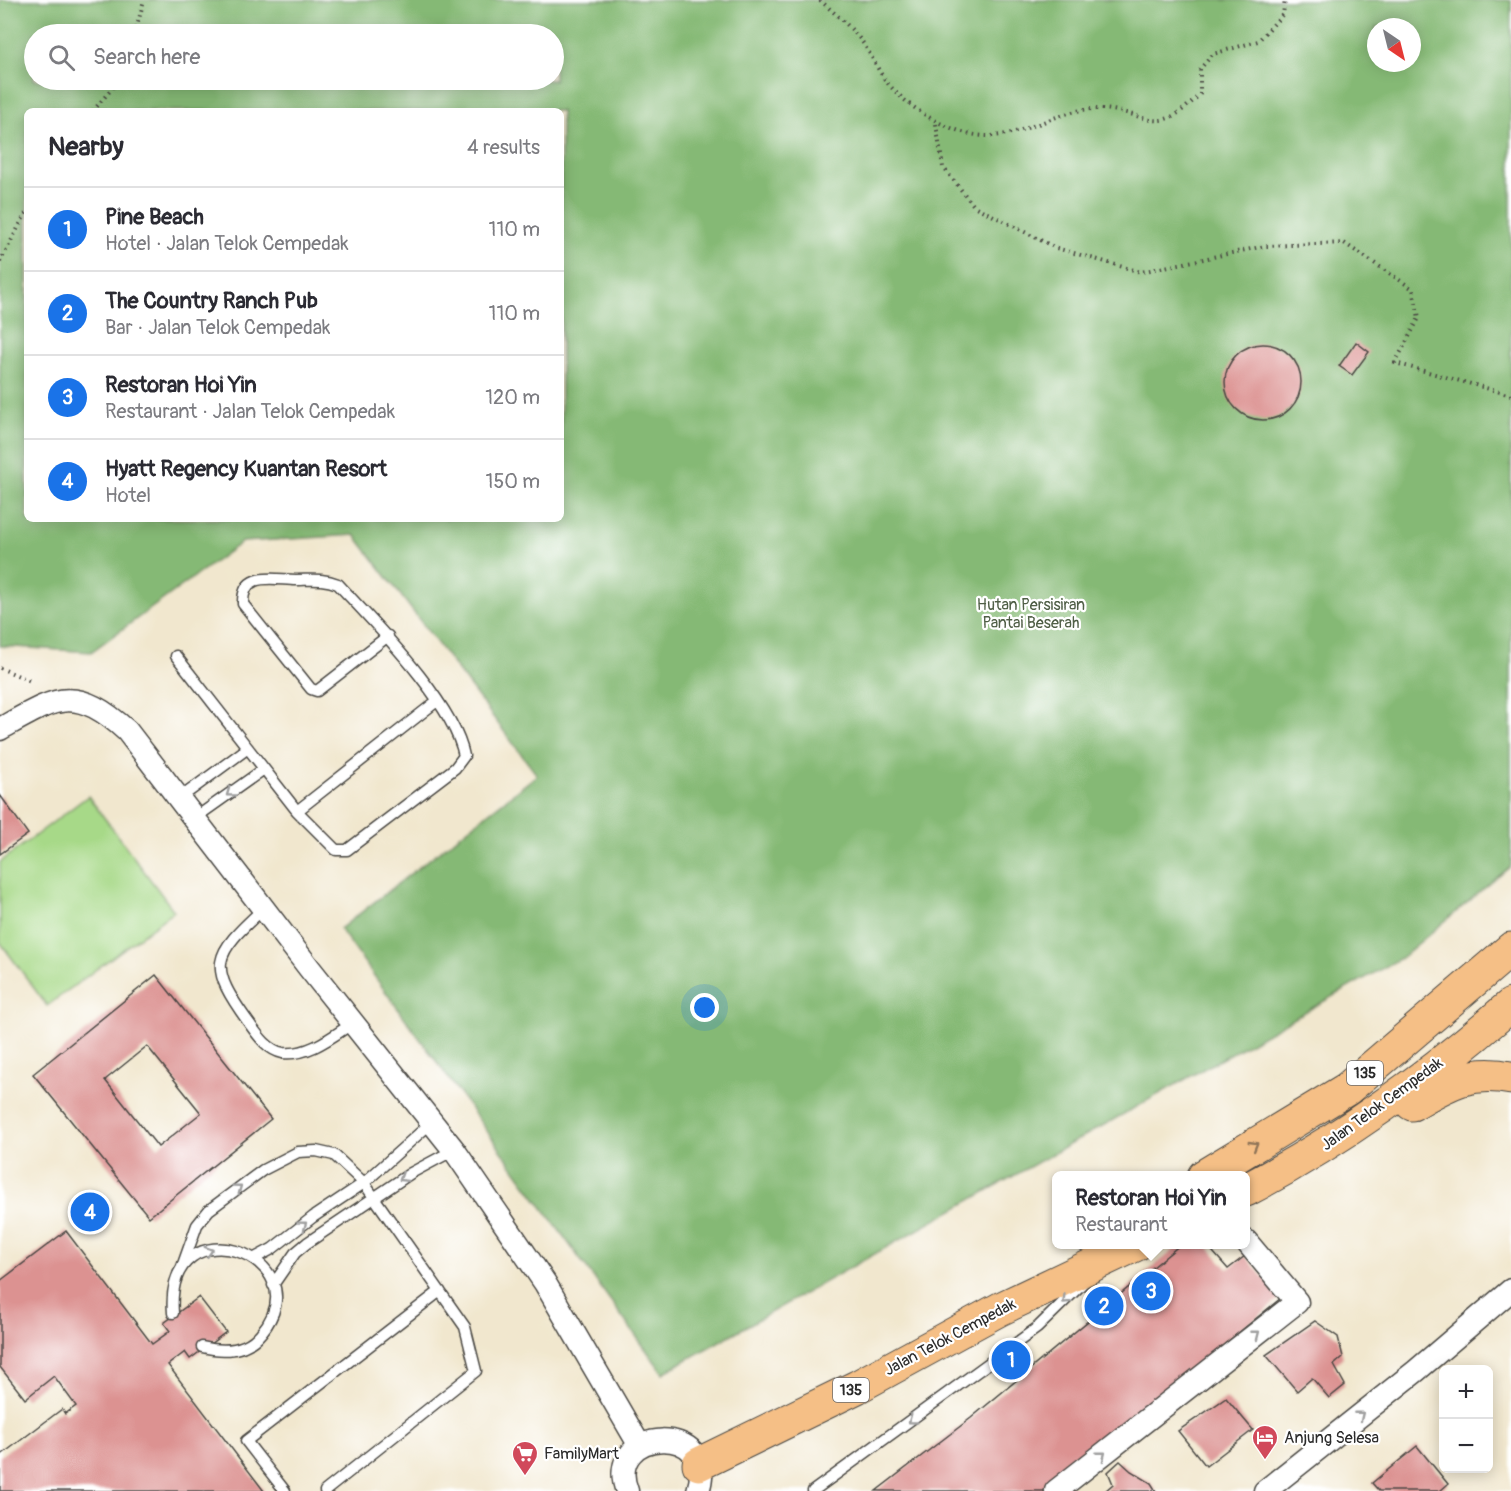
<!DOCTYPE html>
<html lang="en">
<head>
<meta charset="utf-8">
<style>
	body { margin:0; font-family:Pangolin,sans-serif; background:#f2f2f3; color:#2b2b33 }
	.controls { position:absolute; right:18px; bottom:18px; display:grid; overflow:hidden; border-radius:9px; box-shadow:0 3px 15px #0003 }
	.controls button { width:54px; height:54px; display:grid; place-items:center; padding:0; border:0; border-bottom:2px solid #e1e1e2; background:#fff; color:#2b2b33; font:30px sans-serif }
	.compass { position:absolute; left:1367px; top:18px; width:54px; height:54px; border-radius:50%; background:#fff; box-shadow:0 3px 15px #0003; rotate:145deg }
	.you { position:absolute; left:705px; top:1008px; width:21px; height:21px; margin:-15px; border:4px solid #fff; border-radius:50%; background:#1a73e8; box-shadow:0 0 0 9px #1a73e833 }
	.badge { display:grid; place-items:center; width:39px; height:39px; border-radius:50%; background:#1a73e8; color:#fff; font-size:20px; font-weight:700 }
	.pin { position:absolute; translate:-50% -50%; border:3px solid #fff; box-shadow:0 2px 6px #0006 }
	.popup { position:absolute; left:1052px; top:1171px; width:198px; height:78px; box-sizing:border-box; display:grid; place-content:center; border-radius:9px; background:#fff; filter:drop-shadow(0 2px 4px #0005); font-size:20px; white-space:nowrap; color:#7c7c81 }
	.popup b { font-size:22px; color:#2b2b33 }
	.popup::after { content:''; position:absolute; left:50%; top:100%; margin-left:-12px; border:12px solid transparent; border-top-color:#fff }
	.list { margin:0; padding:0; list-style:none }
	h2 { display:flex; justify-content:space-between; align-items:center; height:78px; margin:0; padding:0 24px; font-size:26px }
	h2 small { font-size:20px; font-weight:400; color:#7c7c81 }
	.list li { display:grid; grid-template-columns:39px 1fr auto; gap:18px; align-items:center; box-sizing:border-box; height:84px; padding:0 24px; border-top:2px solid #e1e1e2 }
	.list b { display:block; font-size:22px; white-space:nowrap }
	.list p { margin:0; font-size:20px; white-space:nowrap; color:#7c7c81 }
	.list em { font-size:20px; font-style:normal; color:#7c7c81 }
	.icon { flex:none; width:33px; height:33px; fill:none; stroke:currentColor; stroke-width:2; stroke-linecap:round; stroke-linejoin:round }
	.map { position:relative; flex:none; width:1511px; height:1491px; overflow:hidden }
	.search { position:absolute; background:#fff; box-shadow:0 3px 15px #0003; left:24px; top:24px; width:540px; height:66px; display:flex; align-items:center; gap:15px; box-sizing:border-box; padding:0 21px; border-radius:33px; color:#7c7c81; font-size:22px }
	.panel { position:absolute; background:#fff; box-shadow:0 3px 15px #0003; left:24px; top:108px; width:540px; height:414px; border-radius:9px }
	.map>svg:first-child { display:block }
	.green { fill:#a7d988; stroke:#69825a; stroke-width:1.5 }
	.forest { fill:#85b974; stroke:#587250; stroke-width:1.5; fill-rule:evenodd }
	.building { fill:#dc9291; fill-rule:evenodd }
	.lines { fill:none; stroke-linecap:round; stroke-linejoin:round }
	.lane-casing { stroke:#494743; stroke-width:13 }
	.street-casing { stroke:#494743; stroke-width:25 }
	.primary-casing { stroke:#494743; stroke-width:35 }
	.path { stroke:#494743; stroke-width:4; stroke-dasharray:1.5 4.5; stroke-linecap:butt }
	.lane { stroke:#fff; stroke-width:10 }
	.street { stroke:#fff; stroke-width:22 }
	.primary { stroke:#f5bf86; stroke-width:33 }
	.oneway { stroke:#a0a0a0 }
	.oneway2 { stroke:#907558 }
	.labels { text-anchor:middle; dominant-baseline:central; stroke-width:4.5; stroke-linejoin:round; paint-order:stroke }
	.shield { fill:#fff; stroke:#6b6b6b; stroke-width:1.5 }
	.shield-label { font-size:15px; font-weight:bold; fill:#2b2b2b }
	.park-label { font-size:16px; fill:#505f47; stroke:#fff }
	.street-label { font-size:16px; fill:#2b2b2b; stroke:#fff }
	.poi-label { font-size:16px; fill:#2b2b2b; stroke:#fff; text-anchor:start }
</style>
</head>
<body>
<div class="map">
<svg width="1511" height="1491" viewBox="0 0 1511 1491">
	<rect width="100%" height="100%" fill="#fff"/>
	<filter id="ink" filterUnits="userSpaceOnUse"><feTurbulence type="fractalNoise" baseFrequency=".0167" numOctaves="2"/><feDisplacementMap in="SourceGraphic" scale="12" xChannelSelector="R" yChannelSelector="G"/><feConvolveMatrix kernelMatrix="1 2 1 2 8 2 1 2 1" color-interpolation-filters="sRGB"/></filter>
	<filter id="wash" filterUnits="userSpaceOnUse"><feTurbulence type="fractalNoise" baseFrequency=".008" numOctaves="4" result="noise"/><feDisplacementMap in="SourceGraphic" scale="24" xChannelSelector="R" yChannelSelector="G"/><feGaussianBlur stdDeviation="1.35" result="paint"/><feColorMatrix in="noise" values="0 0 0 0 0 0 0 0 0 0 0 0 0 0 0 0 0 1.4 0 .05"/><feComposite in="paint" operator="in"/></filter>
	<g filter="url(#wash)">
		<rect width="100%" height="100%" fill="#f1e7ce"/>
		<path class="green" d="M 88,796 L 174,911 L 47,1006 L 0,942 L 0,862 Z"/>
		<path class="forest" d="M 0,0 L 1511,0 L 1511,866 L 1401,958 L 663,1373 L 340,929 L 537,775 L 355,535 L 242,542 L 91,652 L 0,646 ZM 1376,27 L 1412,27 L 1412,63 L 1376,63 ZM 34,34 L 554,34 L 554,80 L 34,80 ZM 27,111 L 561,111 L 561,519 L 27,519 Z"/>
		<g id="blocks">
			<path class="building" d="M 1356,342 L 1369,352 L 1352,375 L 1339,366 Z
				M1225 382a38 38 0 1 1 76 0a38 38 0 1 1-76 0Z
				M 0,795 L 28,834 L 0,854 Z
				M 156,975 L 271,1119 L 149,1217 L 33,1074 ZM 147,1046 L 201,1113 L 158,1147 L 105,1080 Z
				M 66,1231 L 152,1344 L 170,1331 L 164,1323 L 199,1297 L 226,1332 L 190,1359 L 185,1352 L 168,1365 L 264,1491 L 0,1491 L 0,1456 L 62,1409 L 65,1414 L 76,1406 L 54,1376 L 25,1399 L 0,1367 L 0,1281 Z
				M 1181,1244 L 1206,1244 L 1228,1269 L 1245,1256 L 1281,1298 L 1045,1491 L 876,1491 L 971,1418 Z
				M 1315,1321 L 1338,1337 L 1343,1357 L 1334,1365 L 1345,1385 L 1329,1398 L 1312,1378 L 1297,1391 L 1266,1355 Z
				M 1226,1398 L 1253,1430 L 1206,1466 L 1178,1431 Z
				M 1417,1446 L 1448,1484 L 1440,1491 L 1379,1491 L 1372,1483 Z
				M 1120,1461 L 1131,1471 L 1151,1483 L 1156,1491 L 1105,1491 L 1113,1484 L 1108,1472 Z"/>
		</g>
	</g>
	<g filter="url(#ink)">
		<use href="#blocks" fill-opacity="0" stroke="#494743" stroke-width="1.5"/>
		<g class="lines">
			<defs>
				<path id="lane" d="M 176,656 L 297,811 L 336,850 L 347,850 L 455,768 L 464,756 C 454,703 375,624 338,584 C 323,578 311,580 296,580 C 274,580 242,570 243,604 L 311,689 L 317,691 L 388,636
					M 180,798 L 248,748
					M 297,811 L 437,701
					M 195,818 L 264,769
					M 263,909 C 212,956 207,965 249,1023 C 257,1034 267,1050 283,1053 C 309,1056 333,1036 353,1023
					M 255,1258 L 272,1249 L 313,1217 L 364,1183 L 432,1122
					M 182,1267 L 197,1225 L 209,1210 L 263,1170 L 298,1152 L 316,1151 L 334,1155 L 364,1183 L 465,1327 L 476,1371 L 325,1491
					M 273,1285 L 295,1253 L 307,1243 L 411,1173 L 454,1150
					M 173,1313 C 164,1198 325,1257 261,1333 C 246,1352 223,1352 202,1347
					M 285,1491 L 246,1441 L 440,1291
					M 813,1491 L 1037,1328 L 1084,1282"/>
				<path id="street" d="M 0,729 C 56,698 74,683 127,731 L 310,969 L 454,1150 L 545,1283 L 640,1446
					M 627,1491 C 602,1426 721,1421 698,1491
					M 1056,1491 L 1297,1302 L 1246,1241
					M 1265,1491 L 1416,1371 L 1511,1290"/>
				<path id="primary" d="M 1412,1104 C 1447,1084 1470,1069 1511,1078
					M 1204,1176 L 1347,1089 L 1511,949
					M 1246,1190 C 1341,1140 1430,1076 1511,1005
					M 699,1464 L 857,1387 L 1000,1309 L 1137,1244"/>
			</defs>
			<use href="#lane" class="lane-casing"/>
			<use href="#street" class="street-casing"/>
			<use href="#primary" class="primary-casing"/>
			<path class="path" d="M 820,0 C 833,12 848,24 859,38 C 872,53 878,74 892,88 C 914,112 955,136 988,136 C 1025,136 1057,110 1093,109 C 1147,107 1152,144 1200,94 L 1200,69 L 1213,54 L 1258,41 L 1283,14 L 1285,0
				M 135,34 L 144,0
				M 93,111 L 119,80
				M 936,124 L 943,167 L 974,206 L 1056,248 L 1141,272 L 1265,246 L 1344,243 L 1413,289 L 1419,318 L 1395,363 L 1511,395
				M 0,262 L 27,211
				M 0,668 L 33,682"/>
			<use href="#lane" class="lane"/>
			<use href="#street" class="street"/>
			<use href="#primary" class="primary"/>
		</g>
		<defs><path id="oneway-chevron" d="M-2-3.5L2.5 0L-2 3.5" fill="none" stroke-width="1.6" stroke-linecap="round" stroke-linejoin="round" transform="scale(1.5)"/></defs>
		<g class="oneway">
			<use href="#oneway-chevron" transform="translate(230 793) rotate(144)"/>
			<use href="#oneway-chevron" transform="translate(403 1178) rotate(148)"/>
			<use href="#oneway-chevron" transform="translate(238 1188) rotate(-37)"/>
			<use href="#oneway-chevron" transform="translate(303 1225) rotate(-37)"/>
			<use href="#oneway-chevron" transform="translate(209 1251) rotate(-16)"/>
			<use href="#oneway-chevron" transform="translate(1066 1300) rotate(136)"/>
			<use href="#oneway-chevron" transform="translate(1256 1334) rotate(-38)"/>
			<use href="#oneway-chevron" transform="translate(1360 1415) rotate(-39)"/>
			<use href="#oneway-chevron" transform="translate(912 1420) rotate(144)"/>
			<use href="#oneway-chevron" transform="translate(1102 1455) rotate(-38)"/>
		</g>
		<use class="oneway2" href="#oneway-chevron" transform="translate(1254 1145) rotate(-31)"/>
	</g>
	<defs>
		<symbol id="hotel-pin" viewBox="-11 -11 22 30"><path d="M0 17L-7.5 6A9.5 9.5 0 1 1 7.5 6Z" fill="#d1495b" stroke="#fff"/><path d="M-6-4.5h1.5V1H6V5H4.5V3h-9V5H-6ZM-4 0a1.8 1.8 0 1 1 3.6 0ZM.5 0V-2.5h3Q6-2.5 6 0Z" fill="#fff"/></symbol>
		<symbol id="supermarket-pin" viewBox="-11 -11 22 30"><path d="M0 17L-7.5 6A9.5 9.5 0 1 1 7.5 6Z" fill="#d1495b" stroke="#fff"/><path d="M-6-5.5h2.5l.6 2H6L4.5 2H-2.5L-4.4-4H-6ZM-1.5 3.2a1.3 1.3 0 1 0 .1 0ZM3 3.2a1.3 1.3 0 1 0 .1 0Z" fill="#fff"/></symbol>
	</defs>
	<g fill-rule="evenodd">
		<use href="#hotel-pin" x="1250" y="1423" width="30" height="40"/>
		<use href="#supermarket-pin" x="510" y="1439" width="30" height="40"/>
	</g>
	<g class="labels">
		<g class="shield">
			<rect x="1347" y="1061" width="36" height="24" rx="4.5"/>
			<rect x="833" y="1378" width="36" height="24" rx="4.5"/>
		</g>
		<g class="shield-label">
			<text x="1365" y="1073">135</text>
			<text x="851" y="1390">135</text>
		</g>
		<g class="park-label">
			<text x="1031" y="605">Hutan Persisiran<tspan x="1031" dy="18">Pantai Beserah</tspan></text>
		</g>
		<g class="street-label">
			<text transform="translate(1382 1104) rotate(-36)">Jalan Telok Cempedak</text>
			<text transform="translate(950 1337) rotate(-28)">Jalan Telok Cempedak</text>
		</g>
		<g class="poi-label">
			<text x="1284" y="1438">Anjung Selesa</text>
			<text x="544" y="1454">FamilyMart</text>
		</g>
	</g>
</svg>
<div class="controls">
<button>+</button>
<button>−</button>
</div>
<svg class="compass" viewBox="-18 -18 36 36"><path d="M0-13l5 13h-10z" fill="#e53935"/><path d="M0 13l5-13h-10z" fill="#7c7c81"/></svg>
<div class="you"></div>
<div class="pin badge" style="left:1011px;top:1360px">1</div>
<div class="pin badge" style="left:1104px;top:1306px">2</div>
<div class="pin badge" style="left:1151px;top:1291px">3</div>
<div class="popup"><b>Restoran Hoi Yin</b>Restaurant</div>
<div class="pin badge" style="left:90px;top:1212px">4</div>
<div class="search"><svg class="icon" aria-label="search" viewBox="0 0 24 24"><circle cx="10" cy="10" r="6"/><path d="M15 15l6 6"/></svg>Search here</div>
<section class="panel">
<h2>Nearby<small>4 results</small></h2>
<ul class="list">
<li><span class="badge">1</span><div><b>Pine Beach</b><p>Hotel · Jalan Telok Cempedak</p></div><em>110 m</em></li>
<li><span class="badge">2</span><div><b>The Country Ranch Pub</b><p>Bar · Jalan Telok Cempedak</p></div><em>110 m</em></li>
<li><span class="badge">3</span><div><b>Restoran Hoi Yin</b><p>Restaurant · Jalan Telok Cempedak</p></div><em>120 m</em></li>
<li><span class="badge">4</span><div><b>Hyatt Regency Kuantan Resort</b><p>Hotel</p></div><em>150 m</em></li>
</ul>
</section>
</div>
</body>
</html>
